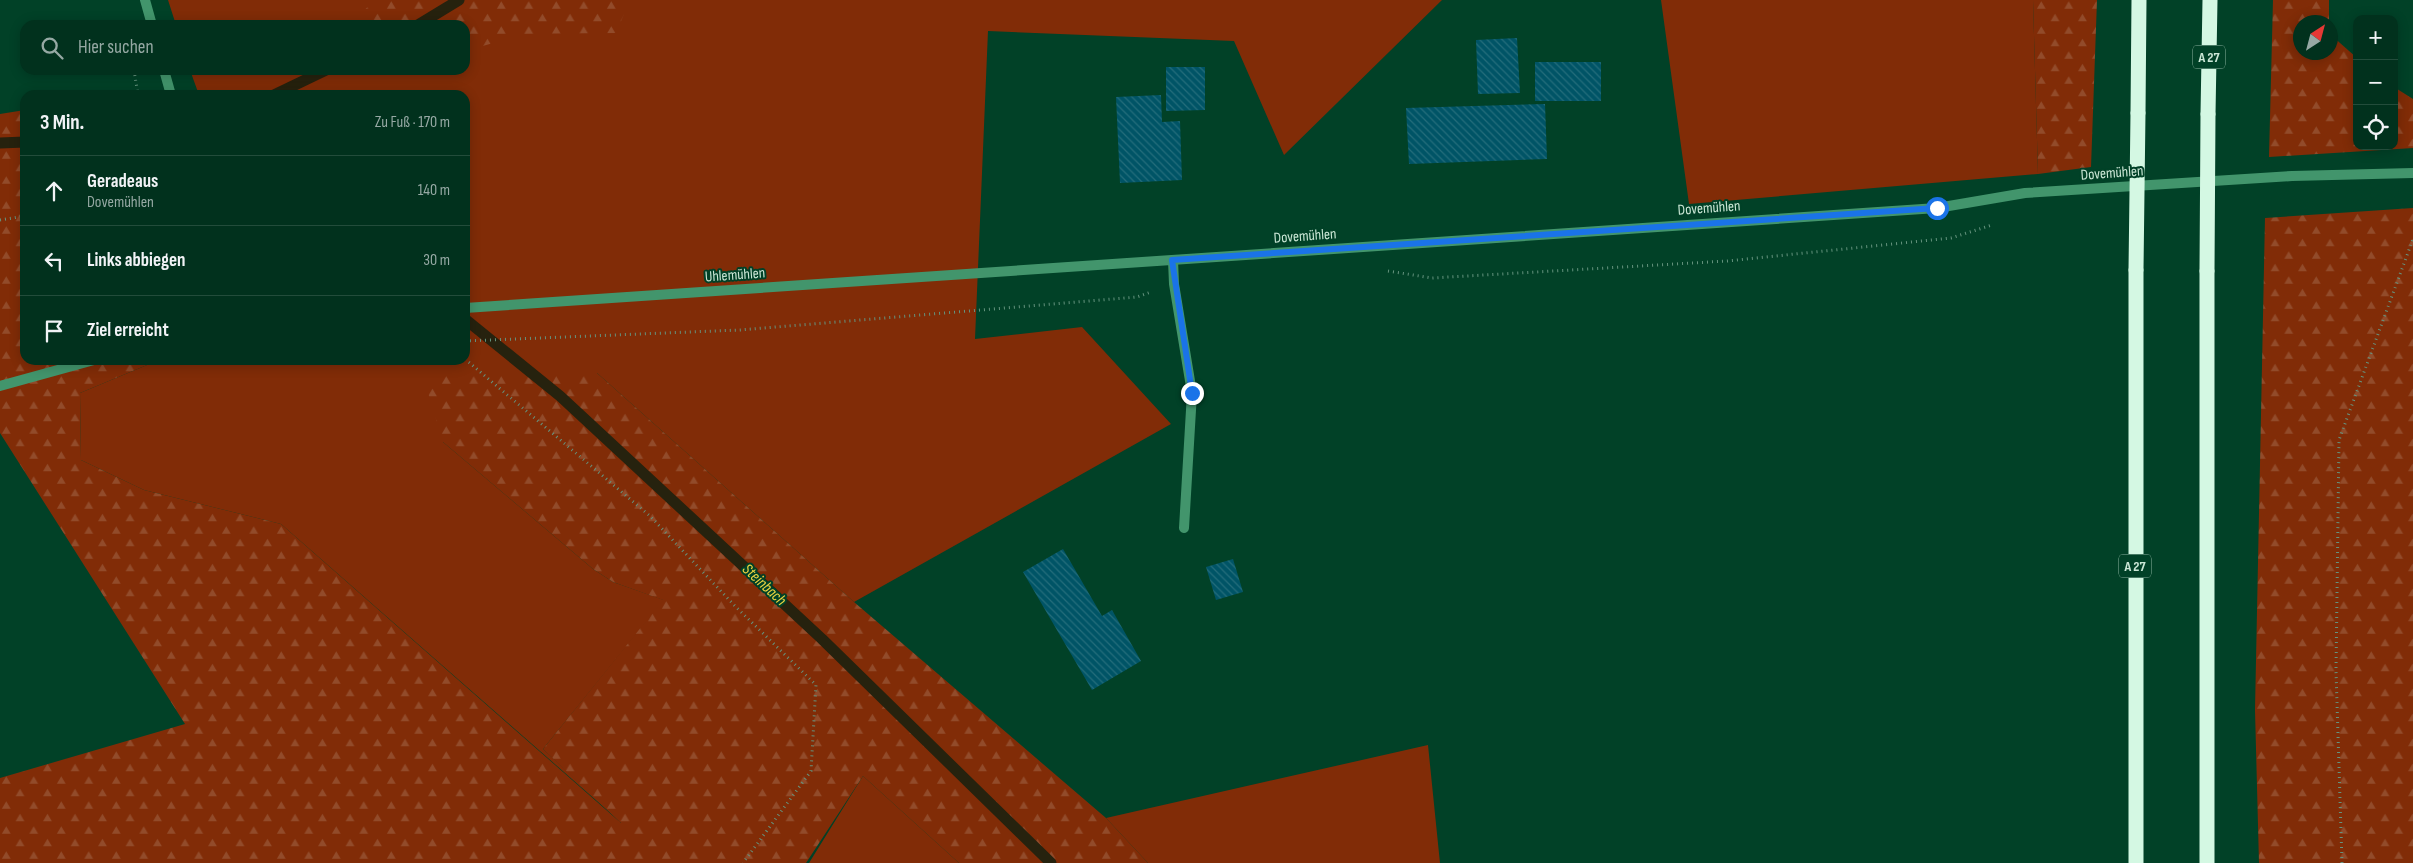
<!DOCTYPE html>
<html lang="de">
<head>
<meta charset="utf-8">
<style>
	body { margin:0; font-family:"Sofia Sans Condensed",sans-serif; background:#0b3926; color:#f1f3f6 }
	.controls { position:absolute; right:15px; top:15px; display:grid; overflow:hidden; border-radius:10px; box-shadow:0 2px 12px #0003 }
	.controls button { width:45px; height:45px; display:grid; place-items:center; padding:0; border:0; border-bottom:1px solid #234c3b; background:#01311d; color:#f1f3f6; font:25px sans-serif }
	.compass { position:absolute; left:2293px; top:15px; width:45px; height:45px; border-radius:50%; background:#01311d; box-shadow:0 2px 12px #0003; rotate:36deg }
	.stop { position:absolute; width:15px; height:15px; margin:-11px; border:4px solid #1a73e8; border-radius:50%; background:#fff }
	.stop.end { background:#1a73e8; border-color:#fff; box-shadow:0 1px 5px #0008 }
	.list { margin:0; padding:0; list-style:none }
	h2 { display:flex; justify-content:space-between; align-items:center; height:65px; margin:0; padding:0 20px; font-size:21px }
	h2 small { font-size:16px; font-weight:400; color:#96a9a4 }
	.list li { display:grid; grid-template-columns:32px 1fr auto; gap:15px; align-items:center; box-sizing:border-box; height:70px; padding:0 20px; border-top:1px solid #234c3b }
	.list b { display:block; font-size:19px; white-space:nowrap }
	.list p { margin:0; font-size:16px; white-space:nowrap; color:#96a9a4 }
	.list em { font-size:16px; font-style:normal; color:#96a9a4 }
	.icon { flex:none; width:28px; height:28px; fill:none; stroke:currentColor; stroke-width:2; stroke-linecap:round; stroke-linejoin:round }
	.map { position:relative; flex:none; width:2413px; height:863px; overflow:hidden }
	.search { position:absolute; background:#01311d; box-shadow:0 2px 12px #0003; left:20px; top:20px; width:450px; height:55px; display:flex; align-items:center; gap:12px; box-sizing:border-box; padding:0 18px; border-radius:15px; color:#96a9a4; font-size:19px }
	.panel { position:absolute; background:#01311d; box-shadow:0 2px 12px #0003; left:20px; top:90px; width:450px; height:275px; border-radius:15px }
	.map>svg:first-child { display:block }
	.green { fill:#812c07 }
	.forest { fill:url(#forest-firs) }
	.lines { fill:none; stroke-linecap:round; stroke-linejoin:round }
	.stream { stroke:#26220e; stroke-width:11 }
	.building { fill:url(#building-back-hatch) }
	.path { stroke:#65937e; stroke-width:3; stroke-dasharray:1 4; stroke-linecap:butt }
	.service { stroke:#42956c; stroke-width:10 }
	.minor { stroke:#42956c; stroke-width:10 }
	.tertiary { stroke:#42956c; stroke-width:10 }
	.motorway { stroke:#d4f8e3; stroke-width:15 }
	.motorway-bridge { stroke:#d4f8e3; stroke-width:15 }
	.route { stroke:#1a73e8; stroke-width:6 }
	.labels { text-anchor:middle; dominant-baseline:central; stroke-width:4; stroke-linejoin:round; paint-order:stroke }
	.shield { fill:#014127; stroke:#8eb5a2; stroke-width:1 }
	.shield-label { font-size:14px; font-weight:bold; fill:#cbe7d6 }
	.street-label { font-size:15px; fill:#cbe7d6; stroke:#014127 }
	.water-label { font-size:16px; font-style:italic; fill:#edd542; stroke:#014127 }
</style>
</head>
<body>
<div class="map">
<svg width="2413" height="863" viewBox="0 0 2413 863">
	<defs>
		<pattern id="forest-firs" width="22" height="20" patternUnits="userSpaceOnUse" patternTransform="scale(1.25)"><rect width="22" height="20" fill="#812c07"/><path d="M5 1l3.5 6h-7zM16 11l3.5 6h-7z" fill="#924b2a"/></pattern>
		<pattern id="building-back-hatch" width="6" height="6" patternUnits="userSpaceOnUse" patternTransform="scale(1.25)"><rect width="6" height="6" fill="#005466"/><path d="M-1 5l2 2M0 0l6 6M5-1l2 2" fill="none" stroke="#246d7b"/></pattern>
	</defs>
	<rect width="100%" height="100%" fill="#014127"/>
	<path class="green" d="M 168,0 L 1442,0 L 1284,155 L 1234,41 L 988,31 L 975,339 L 1082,327 L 1171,424 L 854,602 L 597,373 L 443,442 L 593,569 L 613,582 L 664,600 L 543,749 L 646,844 L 281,524 L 144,490 L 81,460 L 80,393 L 159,360 L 465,360 L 465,95 L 199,95 L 190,70 L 465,70 L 465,25 L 176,25 Z
		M 1661,0 L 2033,0 L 2038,174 L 1689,204 Z
		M 1428,745 L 1440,863 L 1148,863 L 1106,818 Z
		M 863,776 L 959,863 L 809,863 Z"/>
	<path class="forest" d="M 375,0 L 630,0 L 616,33 L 525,34 L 465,51 L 465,25 L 358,25 L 355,19 Z
		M 2033,0 L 2097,0 L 2091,167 L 2038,174 Z
		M 2273,0 L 2329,0 L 2329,22 L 2300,22 L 2300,52 L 2330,52 L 2331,35 L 2357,58 L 2357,146 L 2394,146 L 2394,87 L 2413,99 L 2413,148 L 2269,157 Z
		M 25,110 L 25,360 L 159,360 L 80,393 L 81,460 L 144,490 L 281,524 L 621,823 L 543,749 L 663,600 L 613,582 L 593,569 L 443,442 L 422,373 L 597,373 L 854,602 L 1106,818 L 1148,863 L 959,863 L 863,776 L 806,863 L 0,863 L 0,778 L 185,724 L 0,433 L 0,114 Z
		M 2413,208 L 2413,863 L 2259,863 L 2255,710 L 2265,218 Z"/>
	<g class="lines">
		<path class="stream" d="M 418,25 L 459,0
			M 274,95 L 326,70
			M 0,143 L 25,142
			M 465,319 L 560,396 L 822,639 L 1051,863"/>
	</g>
	<path class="building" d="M 1517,38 L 1520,93 L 1478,94 L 1476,40 Z
		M 1535,62 L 1601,62 L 1601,101 L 1535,101 Z
		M 1166,67 L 1205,67 L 1205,110 L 1166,111 Z
		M 1161,95 L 1162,122 L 1180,121 L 1182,180 L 1120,183 L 1116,97 Z
		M 1545,104 L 1547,159 L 1409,164 L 1406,108 Z
		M 1063,549 L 1102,616 L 1112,610 L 1141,661 L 1092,690 L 1023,572 Z
		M 1233,559 L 1243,592 L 1216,600 L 1206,567 Z"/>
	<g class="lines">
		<path class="path" d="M 134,70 L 138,95
			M 0,220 L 25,216
			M 1388,271 L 1432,278 L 1727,261 L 1951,238 L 1992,225
			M 465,341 L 740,330 L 1137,297 L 1151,292
			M 465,359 L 650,516 L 734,605 L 816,685 L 811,771 L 743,863
			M 2342,863 L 2336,671 L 2339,440 L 2413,239"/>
		<path class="service" d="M 1173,260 L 1174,284 L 1192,393 L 1184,528"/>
		<path class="minor" d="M 0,386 L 94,360"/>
		<path class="tertiary" d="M 145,0 L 152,25
			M 164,70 L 171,95
			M 465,308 L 1937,208 L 2025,193 L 2292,176 L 2413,173"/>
		<path class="motorway" d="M 2138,113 L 2139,0
			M 2208,114 L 2210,0
			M 2136,863 L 2136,270
			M 2207,863 L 2207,271"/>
		<path class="motorway-bridge" d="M 2136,270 L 2138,113
			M 2207,271 L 2208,114"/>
	</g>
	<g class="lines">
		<path class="route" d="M 1192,393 L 1172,260 L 1937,208"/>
	</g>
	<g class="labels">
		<g class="shield">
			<rect x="2193" y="45.5" width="32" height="23" rx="4"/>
			<rect x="2119" y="554.5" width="32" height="23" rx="4"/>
		</g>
		<g class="shield-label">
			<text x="2209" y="57">A 27</text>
			<text x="2135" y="566">A 27</text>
		</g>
		<g class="street-label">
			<text transform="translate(2112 173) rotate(-4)">Dovemühlen</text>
			<text transform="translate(1709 208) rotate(-4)">Dovemühlen</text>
			<text transform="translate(1305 236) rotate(-4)">Dovemühlen</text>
			<text transform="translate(735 275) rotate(-4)">Uhlemühlen</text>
		</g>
		<g class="water-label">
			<text transform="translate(764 585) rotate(43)">Steinbach</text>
		</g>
	</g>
</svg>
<div class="controls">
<button>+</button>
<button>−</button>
<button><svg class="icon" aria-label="locate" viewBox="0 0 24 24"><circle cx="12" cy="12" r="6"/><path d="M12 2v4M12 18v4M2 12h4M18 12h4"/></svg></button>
</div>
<svg class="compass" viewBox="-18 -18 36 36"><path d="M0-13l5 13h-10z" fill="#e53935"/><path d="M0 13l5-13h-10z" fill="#96a9a4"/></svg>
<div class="stop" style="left:1937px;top:208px"></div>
<div class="stop end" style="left:1192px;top:393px"></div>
<div class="search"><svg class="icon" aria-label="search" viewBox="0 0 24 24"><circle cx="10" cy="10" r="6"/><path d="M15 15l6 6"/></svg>Hier suchen</div>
<section class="panel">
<h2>3 Min.<small>Zu Fuß · 170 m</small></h2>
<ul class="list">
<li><svg class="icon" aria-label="ahead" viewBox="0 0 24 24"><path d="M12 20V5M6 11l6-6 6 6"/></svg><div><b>Geradeaus</b><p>Dovemühlen</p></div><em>140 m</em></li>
<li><svg class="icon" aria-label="left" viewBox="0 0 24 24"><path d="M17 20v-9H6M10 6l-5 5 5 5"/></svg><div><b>Links abbiegen</b></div><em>30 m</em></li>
<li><svg class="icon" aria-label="arrive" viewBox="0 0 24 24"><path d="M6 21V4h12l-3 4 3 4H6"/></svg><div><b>Ziel erreicht</b></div></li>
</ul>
</section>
</div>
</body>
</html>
